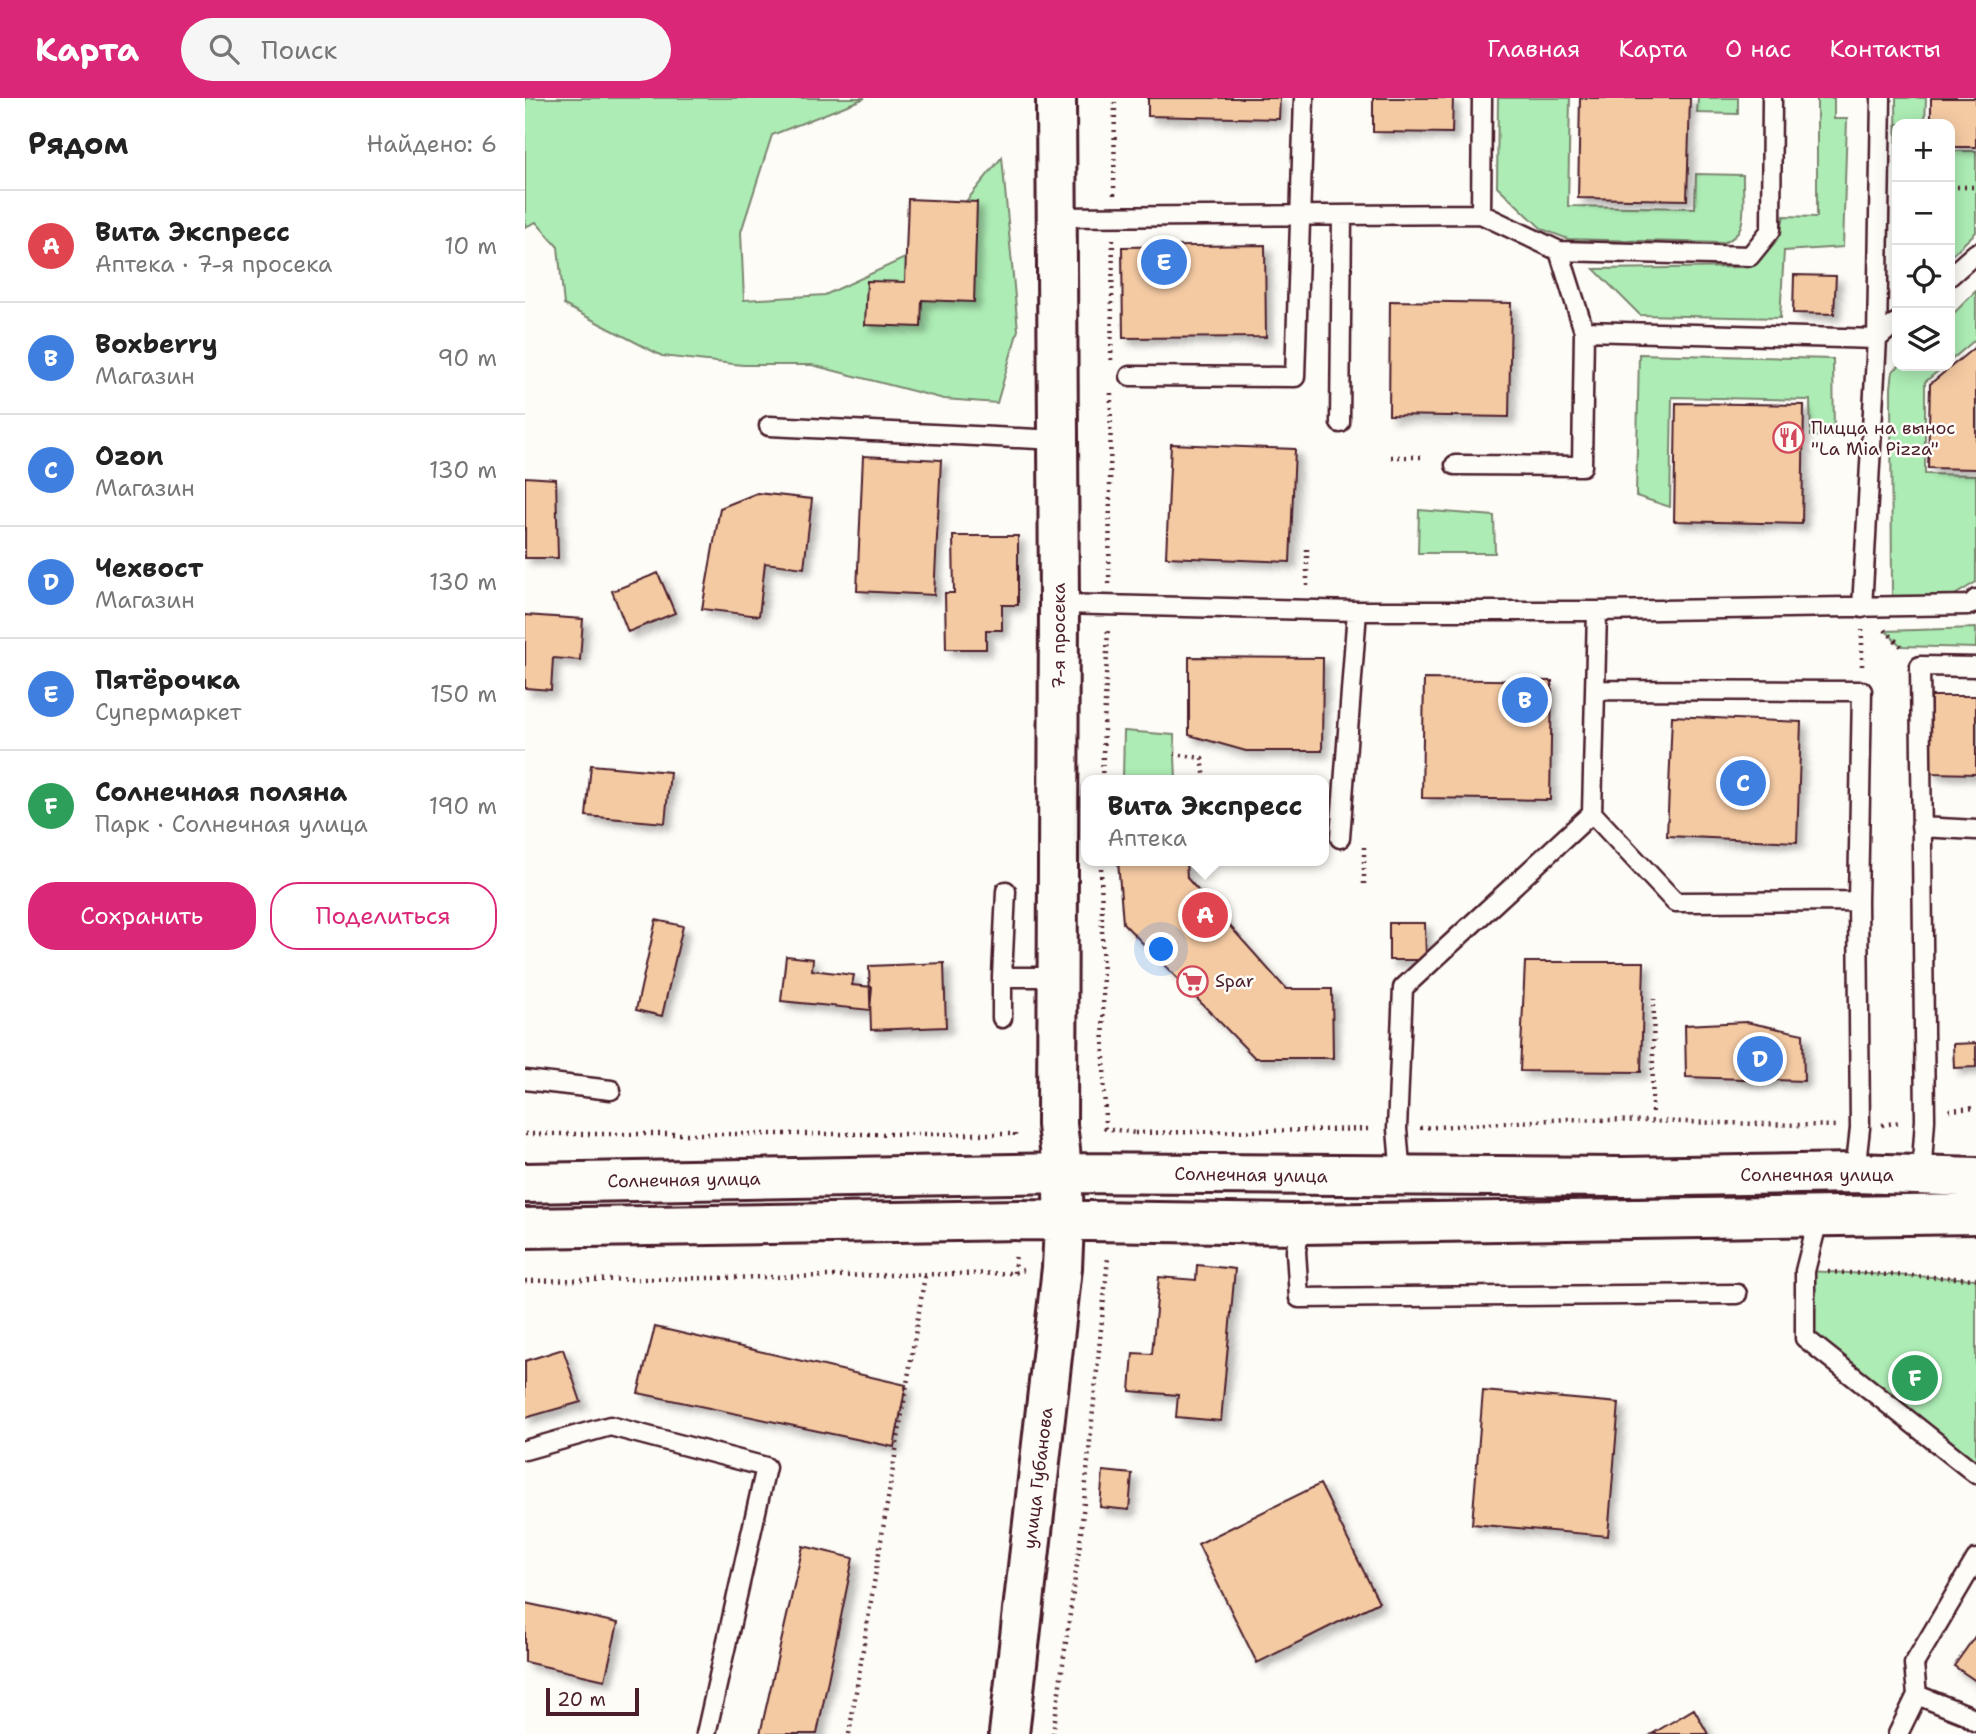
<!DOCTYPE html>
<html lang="ru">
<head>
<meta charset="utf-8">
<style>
	body { margin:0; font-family:"Shantell Sans",sans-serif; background:#f6f6f6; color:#222 }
	.controls { position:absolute; right:21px; top:21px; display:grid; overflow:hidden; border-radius:14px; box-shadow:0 4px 18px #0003 }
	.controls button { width:63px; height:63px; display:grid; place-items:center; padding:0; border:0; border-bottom:2px solid #e0e0e0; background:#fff; color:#222; font:35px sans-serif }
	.scale { position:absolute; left:21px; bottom:18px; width:93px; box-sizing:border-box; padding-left:7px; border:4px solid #4a1f2b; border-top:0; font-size:19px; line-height:24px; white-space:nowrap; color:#4a1f2b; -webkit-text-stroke:5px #fdfcf7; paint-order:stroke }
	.you { position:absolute; left:637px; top:852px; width:24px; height:24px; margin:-18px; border:5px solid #fff; border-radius:50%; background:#1a73e8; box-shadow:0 0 0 10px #1a73e833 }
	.badge { display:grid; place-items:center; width:46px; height:46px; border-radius:50%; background:#db2777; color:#fff; font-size:23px; font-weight:700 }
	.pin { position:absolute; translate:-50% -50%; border:4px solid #fff; box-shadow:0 2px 7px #0006 }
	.popup { position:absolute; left:556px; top:677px; width:248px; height:91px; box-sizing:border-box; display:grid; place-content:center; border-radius:14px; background:#fff; filter:drop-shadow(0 2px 5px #0005); font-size:23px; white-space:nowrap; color:#767676 }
	.popup b { font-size:26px; color:#222 }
	.popup::after { content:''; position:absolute; left:50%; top:100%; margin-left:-14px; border:14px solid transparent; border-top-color:#fff }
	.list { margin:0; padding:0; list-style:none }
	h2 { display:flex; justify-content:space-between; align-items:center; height:91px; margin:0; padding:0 28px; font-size:30px }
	h2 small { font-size:23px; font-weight:400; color:#767676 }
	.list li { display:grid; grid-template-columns:46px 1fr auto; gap:21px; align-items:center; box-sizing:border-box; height:112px; padding:0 28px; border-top:2px solid #e0e0e0 }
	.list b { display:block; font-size:26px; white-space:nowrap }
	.list p { margin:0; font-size:23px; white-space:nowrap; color:#767676 }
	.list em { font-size:23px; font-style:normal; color:#767676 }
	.actions { display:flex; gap:14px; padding:21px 28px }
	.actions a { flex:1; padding:16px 0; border:2px solid #db2777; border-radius:28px; text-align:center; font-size:24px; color:#db2777 }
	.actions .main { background:#db2777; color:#fff }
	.icon { flex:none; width:38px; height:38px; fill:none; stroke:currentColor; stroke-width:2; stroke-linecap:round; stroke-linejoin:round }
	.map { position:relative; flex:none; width:1451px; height:1636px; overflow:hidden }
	header { display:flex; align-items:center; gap:42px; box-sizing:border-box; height:98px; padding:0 35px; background:#db2777; color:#fff }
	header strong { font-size:33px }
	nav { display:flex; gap:38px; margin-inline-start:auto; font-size:24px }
	.search { width:490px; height:63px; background:#f6f6f6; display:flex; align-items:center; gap:18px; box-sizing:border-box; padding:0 24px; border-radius:38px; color:#767676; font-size:26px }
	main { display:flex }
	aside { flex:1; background:#fff }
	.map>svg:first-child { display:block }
	.green { fill:#adedb5; stroke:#7c8670; stroke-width:2 }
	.building { fill:#f4caa3; stroke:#4a1f2b; stroke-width:2; filter:url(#shadow) }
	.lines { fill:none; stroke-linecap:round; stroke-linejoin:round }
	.lane-casing { stroke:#4a1f2b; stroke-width:23 }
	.secondary-casing { stroke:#4a1f2b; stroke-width:44 }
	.path { stroke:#4a1f2b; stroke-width:4.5; stroke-dasharray:2 5; stroke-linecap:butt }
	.lane { stroke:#fdfcf7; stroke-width:18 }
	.secondary { stroke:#fdfcf7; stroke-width:38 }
	.labels { text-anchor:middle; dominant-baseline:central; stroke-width:5; stroke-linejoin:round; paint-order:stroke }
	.poi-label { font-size:18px; fill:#4a1f2b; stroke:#fdfcf7; text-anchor:start }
	.street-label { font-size:18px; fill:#4a1f2b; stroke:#fdfcf7 }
</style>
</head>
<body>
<header>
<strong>Карта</strong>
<div class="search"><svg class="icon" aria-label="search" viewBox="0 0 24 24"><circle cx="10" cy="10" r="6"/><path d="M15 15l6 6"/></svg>Поиск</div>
<nav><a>Главная</a><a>Карта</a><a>О нас</a><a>Контакты</a></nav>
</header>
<main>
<aside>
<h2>Рядом<small>Найдено: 6</small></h2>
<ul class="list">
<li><span class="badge" style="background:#e0444e">A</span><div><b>Вита Экспресс</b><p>Аптека · 7-я просека</p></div><em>10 m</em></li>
<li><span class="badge" style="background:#3f7fe0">B</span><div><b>Boxberry</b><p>Магазин</p></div><em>90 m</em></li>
<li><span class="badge" style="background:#3f7fe0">C</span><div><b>Ozon</b><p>Магазин</p></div><em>130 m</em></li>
<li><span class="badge" style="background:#3f7fe0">D</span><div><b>Чехвост</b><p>Магазин</p></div><em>130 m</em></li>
<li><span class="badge" style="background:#3f7fe0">E</span><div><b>Пятёрочка</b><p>Супермаркет</p></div><em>150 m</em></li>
<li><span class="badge" style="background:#2e9e5b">F</span><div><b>Солнечная поляна</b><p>Парк · Солнечная улица</p></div><em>190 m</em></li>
</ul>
<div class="actions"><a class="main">Сохранить</a><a>Поделиться</a></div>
</aside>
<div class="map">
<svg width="1451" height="1636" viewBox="0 0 1451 1636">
	<defs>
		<filter id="shadow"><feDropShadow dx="6" dy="6" stdDeviation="3.5" flood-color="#0004"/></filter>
	</defs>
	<rect width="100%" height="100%" fill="#fdfcf7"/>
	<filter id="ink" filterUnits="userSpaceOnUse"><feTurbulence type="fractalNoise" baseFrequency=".0143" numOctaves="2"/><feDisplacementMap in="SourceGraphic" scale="14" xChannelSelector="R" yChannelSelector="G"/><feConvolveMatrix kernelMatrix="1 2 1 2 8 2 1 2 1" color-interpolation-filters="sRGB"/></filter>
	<g filter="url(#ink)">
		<path class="green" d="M 0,0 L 340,0 L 247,37 L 216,134 L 219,202 L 300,197 L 404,149 L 477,59 L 493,232 L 472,305 L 419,301 L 287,267 L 218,267 L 137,258 L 39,207 L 33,149 L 11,124 L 0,129 Z
			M 973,0 L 1045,0 L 1043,108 L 1170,110 L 1171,76 L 1218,77 C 1217,103 1226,137 1197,145 L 1043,141 L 1017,131 L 972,88 Z
			M 1173,0 L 1213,0 L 1213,16 L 1172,15 Z
			M 1292,0 L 1309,0 L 1309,21 L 1322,21 L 1318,149 L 1259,153 L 1255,220 L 1115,217 L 1069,171 L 1226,169 L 1256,131 L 1259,118 L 1292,119 Z
			M 1371,0 L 1401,0 L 1400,26 L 1372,26 L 1372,86 Z
			M 1425,53 L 1451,53 L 1451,134 L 1425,159 Z
			M 1451,193 L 1451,241 L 1425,263 L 1425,219 Z
			M 1114,256 L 1308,261 L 1309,339 L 1286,338 L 1285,302 L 1147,299 L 1145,409 L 1111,398 Z
			M 1374,268 L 1419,268 L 1400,284 L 1400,376 L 1451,377 L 1451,484 L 1423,501 L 1367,501 L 1366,290 L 1368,273 Z
			M 894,412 L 969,418 L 970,455 L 893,455 Z
			M 1451,530 L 1451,550 L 1376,548 L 1361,533 Z
			M 599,633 L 649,637 L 651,680 L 598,680 Z
			M 1280,1173 L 1451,1181 L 1451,1377 L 1280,1240 Z"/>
		<path class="building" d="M 623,0 L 755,0 L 754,21 L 623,18 Z
			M 848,0 L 928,0 L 927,35 L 848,34 Z
			M 1055,0 L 1165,0 L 1162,102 L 1053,100 Z
			M 1406,0 L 1451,0 L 1451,49 L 1425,49 L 1425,26 L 1406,26 Z
			M 383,101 L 452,104 L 449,204 L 397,202 L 396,229 L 340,227 L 342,183 L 380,184 Z
			M 740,147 L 741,239 L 598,240 L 597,149 Z
			M 1269,177 L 1311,178 L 1309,216 L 1268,215 Z
			M 865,203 L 986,205 L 984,319 L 864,317 Z
			M 1451,248 L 1451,371 L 1403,370 L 1405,286 Z
			M 1151,305 L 1279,307 L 1277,426 L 1149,423 Z
			M 646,346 L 770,351 L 765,464 L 641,459 Z
			M 338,358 L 416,362 L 409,497 L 332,493 Z
			M 0,379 L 31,381 L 33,460 L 0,460 Z
			M 232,395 L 287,401 L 279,470 L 240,465 L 234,518 L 177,511 L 195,410 Z
			M 428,438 L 493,438 L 493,507 L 477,507 L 477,532 L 461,532 L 461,551 L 421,551 L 420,495 L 429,495 Z
			M 133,475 L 150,515 L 103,534 L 87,493 Z
			M 0,517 L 58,521 L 55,562 L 28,560 L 26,592 L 0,590 Z
			M 664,559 L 798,560 L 797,653 L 721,653 L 664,637 Z
			M 899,581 L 1027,583 L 1025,702 L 897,700 Z
			M 1406,598 L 1451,598 L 1451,676 L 1406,675 Z
			M 1147,618 L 1276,624 L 1272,744 L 1142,738 Z
			M 66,667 L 145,674 L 140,725 L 61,718 Z
			M 593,763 L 661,763 L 662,780 L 761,891 L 807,891 L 808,960 L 730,960 L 598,825 Z
			M 131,822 L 158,828 L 137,918 L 111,912 Z
			M 864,825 L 900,825 L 901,862 L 864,862 Z
			M 261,858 L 288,861 L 287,872 L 329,877 L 327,887 L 347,889 L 345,912 L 256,903 Z
			M 1000,864 L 1119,864 L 1116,974 L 995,973 Z
			M 419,865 L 421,929 L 346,932 L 344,868 Z
			M 1221,924 L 1278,936 L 1279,983 L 1161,979 L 1160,927 Z
			M 1451,945 L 1451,969 L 1429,970 L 1428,946 Z
			M 672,1167 L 710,1171 L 696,1323 L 651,1319 L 653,1297 L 605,1293 L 608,1255 L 627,1256 L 634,1179 L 671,1182 Z
			M 130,1229 L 381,1287 L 369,1349 L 113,1295 Z
			M 38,1251 L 56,1304 L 0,1320 L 0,1263 Z
			M 958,1293 L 1094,1305 L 1083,1438 L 947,1426 Z
			M 578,1373 L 607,1376 L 604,1412 L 575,1409 Z
			M 795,1386 L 854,1504 L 732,1565 L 673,1446 Z
			M 278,1448 L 328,1460 L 292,1636 L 235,1636 Z
			M 0,1505 L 93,1525 L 80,1582 L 0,1564 Z
			M 1451,1537 L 1451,1583 L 1429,1568 Z
			M 1169,1611 L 1183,1636 L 1127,1636 Z"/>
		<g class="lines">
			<defs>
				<path id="lane" d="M 956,116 L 957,0
					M 531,119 L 956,116 L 1034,153 L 1059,233 L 1352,241 L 1372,224
					M 1034,153 L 1225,158 L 1246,132 L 1247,0
					M 1425,178 L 1451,155
					M 605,278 L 770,279 L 779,0
					M 815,325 L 817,117
					M 244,328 L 533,342
					M 930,367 L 1057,368 L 1059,233
					M 534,506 L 832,513 L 1072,513 L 1445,507 L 1451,501
					M 1337,510 L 1352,241 L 1356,0
					M 1072,513 L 1067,715 L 1150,804 L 1333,803
					M 1071,592 L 1337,593 L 1333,803 L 1335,1030 L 1330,1075
					M 1396,729 L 1451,732
					M 815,740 L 832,513
					M 481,793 L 477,879 L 533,879
					M 477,879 L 477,920
					M 0,982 L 86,992
					M 876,1079 L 872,1031 L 878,890 L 1067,715
					M 1396,1079 L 1400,1022 L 1395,568 L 1451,569
					M 1294,1118 L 1280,1173 L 1280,1240 L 1451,1376
					M 775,1126 L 771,1153 L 774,1200 L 1212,1196
					M 0,1352 L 85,1328 L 241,1369 L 181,1636
					M 1392,1597 L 1440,1616 L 1451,1624
					M 1373,1636 L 1392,1597 L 1389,1566 L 1451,1461"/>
				<path id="secondary" d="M 0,1085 L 539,1075 L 1098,1079 L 1330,1075 L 1451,1079
					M 0,1130 L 494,1122 L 775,1126 L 1451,1116
					M 484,1636 L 537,1170 C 540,1121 539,1075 532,1027 L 534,506 L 531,0"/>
			</defs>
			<use href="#lane" class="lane-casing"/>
			<use href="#secondary" class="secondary-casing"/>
			<path class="path" d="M 1425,89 L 1451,89
				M 589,97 L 590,0
				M 586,262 L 588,141
				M 866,359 L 896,359
				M 584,486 L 586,291
				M 782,488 L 782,450
				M 1360,532 L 1379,551
				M 1337,568 L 1337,532
				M 649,656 L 677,660 L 680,682
				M 577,682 L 583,529
				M 576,763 L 580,1030 L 610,1035
				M 839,786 L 839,747
				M 1424,1012 L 1451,1010
				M 1127,1014 L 1129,901
				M 1357,1027 L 1376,1024
				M 895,1030 L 1043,1021 L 1313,1028
				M 610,1035 L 848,1031
				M 0,1036 L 490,1036 L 490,1043
				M 1303,1174 L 1451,1181
				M 489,1175 L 491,1155
				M 0,1183 L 489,1175 L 502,1171
				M 324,1636 L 400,1177
				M 528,1636 L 555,1445 L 583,1160"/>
			<use href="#lane" class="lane"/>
			<use href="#secondary" class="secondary"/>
		</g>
	</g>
	<defs>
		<symbol id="restaurant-ring" viewBox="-11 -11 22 22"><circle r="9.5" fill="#fdfcf7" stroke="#d1495b" stroke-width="1.5"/><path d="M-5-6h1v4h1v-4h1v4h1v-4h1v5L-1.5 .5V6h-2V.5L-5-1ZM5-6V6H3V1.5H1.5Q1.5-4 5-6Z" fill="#d1495b"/></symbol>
		<symbol id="supermarket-ring" viewBox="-11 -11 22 22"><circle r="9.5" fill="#fdfcf7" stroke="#d1495b" stroke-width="1.5"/><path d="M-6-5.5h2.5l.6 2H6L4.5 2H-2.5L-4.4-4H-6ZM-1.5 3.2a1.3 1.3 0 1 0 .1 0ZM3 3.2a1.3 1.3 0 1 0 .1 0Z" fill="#d1495b"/></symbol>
	</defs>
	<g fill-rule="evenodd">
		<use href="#restaurant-ring" x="1246" y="322" width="35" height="35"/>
		<use href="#supermarket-ring" x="650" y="866" width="35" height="35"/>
	</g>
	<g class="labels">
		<g class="poi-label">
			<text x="1286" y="330">Пицца на вынос<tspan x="1286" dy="21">"La Mia Pizza"</tspan></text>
			<text x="690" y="883">Spar</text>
		</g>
		<g class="street-label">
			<text transform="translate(534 538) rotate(-90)">7-я просека</text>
			<text transform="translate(726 1077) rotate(1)">Солнечная улица</text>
			<text x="1292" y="1077">Солнечная улица</text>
			<text transform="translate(159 1082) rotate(-1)">Солнечная улица</text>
			<text transform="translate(513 1380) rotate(-83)">улица Губанова</text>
		</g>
	</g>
</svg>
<div class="controls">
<button>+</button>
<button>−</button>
<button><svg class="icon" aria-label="locate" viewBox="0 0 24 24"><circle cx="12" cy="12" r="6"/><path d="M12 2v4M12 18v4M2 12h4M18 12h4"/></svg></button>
<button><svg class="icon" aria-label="layers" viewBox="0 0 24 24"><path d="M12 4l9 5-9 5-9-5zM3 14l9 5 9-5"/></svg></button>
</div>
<div class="scale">20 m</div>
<div class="you"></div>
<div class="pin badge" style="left:680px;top:817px;background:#e0444e">A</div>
<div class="popup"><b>Вита Экспресс</b>Аптека</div>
<div class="pin badge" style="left:1000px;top:602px;background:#3f7fe0">B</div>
<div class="pin badge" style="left:1218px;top:685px;background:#3f7fe0">C</div>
<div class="pin badge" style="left:1235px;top:961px;background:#3f7fe0">D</div>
<div class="pin badge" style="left:639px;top:164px;background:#3f7fe0">E</div>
<div class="pin badge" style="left:1390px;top:1280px;background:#2e9e5b">F</div>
</div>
</main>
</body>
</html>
